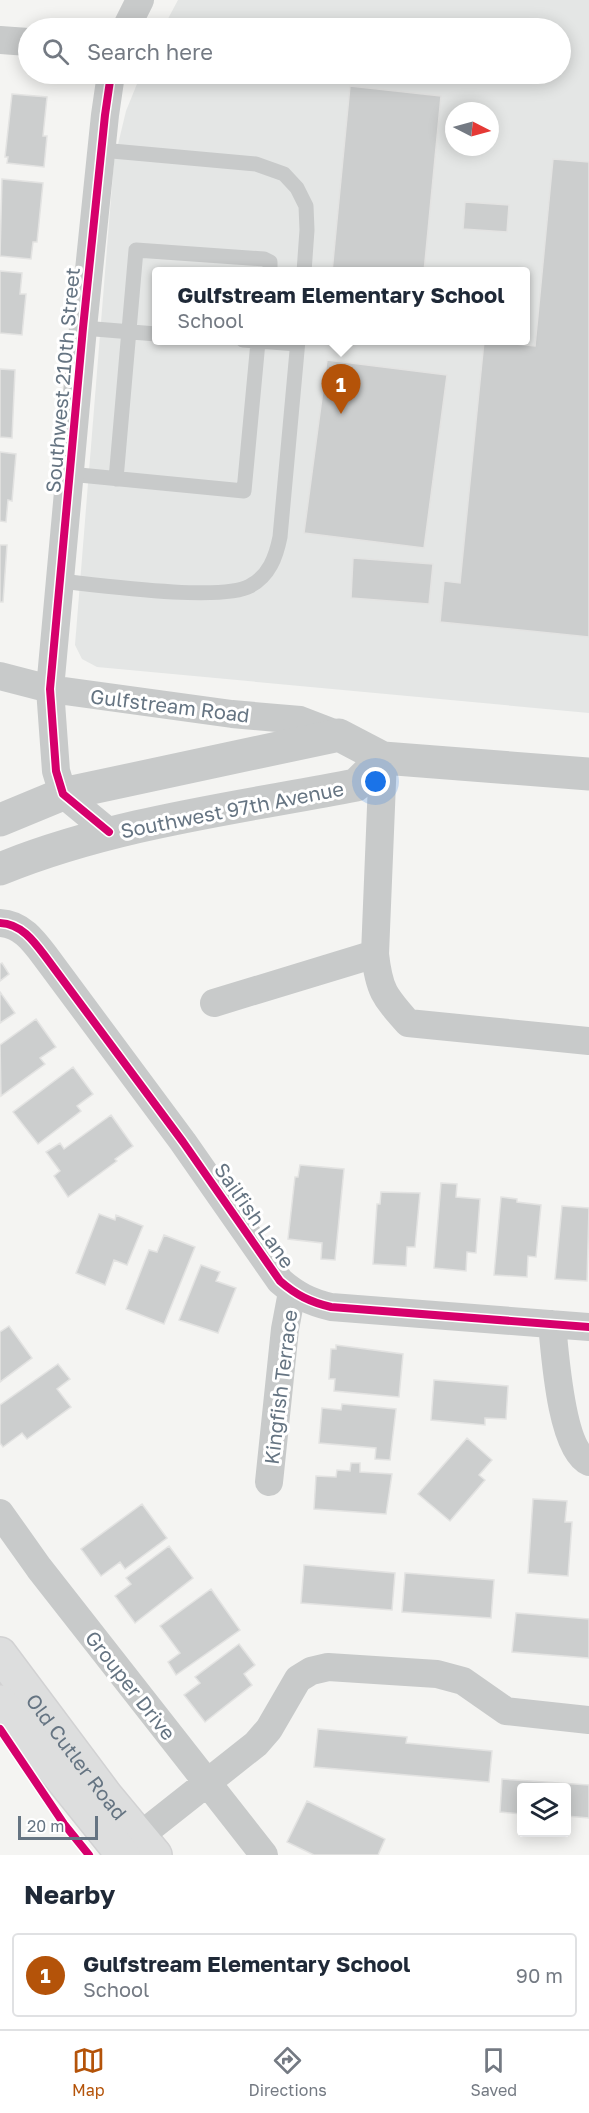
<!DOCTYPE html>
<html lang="en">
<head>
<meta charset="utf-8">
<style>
	body { margin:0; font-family:"Golos Text",sans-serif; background:#f6f6f7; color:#1f2937 }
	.controls { position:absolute; right:18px; bottom:18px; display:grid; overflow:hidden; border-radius:6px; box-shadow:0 3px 15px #0003 }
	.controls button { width:54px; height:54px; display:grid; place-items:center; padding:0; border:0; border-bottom:2px solid #e0e1e3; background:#fff; color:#1f2937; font:30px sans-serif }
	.compass { position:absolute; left:445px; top:102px; width:54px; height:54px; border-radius:50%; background:#fff; box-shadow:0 3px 15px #0003; rotate:96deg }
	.scale { position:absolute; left:18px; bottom:15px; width:80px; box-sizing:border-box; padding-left:6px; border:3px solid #657482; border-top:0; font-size:16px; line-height:21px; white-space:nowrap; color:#657482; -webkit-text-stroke:4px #fff; paint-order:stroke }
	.you { position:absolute; left:376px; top:782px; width:21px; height:21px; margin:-15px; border:4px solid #fff; border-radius:50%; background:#1a73e8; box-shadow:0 0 0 9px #1a73e833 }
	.badge { display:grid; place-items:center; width:39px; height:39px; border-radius:50%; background:#b45309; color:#fff; font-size:20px; font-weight:700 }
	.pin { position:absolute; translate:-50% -50px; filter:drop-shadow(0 2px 3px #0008) }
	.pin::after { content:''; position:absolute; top:32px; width:21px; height:18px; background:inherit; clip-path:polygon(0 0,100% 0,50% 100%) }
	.popup { position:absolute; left:152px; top:267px; width:378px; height:78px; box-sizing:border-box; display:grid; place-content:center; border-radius:6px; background:#fff; filter:drop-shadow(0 2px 4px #0005); font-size:20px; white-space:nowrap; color:#747a83 }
	.popup b { font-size:22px; color:#1f2937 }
	.popup::after { content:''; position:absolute; left:50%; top:100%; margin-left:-12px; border:12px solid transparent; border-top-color:#fff }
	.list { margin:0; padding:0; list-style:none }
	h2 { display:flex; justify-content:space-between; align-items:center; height:78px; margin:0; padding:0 24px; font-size:26px }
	h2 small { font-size:20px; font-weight:400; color:#747a83 }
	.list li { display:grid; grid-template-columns:39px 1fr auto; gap:18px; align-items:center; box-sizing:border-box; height:84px; margin:0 12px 12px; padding:0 12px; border:2px solid #e0e1e3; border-radius:6px }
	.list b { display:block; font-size:22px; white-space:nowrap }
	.list p { margin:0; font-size:20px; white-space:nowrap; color:#747a83 }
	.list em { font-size:20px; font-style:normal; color:#747a83 }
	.icon { flex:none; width:33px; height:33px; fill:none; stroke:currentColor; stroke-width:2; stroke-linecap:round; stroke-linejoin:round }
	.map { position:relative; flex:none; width:589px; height:1855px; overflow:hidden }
	.search { position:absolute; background:#fff; box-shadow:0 3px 15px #0003; left:18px; right:18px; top:18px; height:66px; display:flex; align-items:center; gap:15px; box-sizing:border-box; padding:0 21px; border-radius:33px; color:#747a83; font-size:22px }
	.sheet { height:174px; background:#fff }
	nav { display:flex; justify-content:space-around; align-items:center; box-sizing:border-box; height:84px; border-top:2px solid #e0e1e3; background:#fff; font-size:16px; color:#747a83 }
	nav a { display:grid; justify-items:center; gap:3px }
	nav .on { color:#b45309 }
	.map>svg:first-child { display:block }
	.built { fill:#e4e6e5; fill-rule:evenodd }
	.building { fill:#cccece; stroke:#e3e3e2; stroke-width:1.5 }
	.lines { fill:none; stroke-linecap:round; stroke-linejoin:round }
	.secondary-casing { stroke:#d2d2d3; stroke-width:36 }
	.service { stroke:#c8caca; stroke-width:15 }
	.minor { stroke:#c8caca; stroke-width:28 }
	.tertiary { stroke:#c8caca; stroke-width:33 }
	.secondary { stroke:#dddede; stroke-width:33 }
	.cycleway-casing { stroke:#fff; stroke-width:11 }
	.cycleway { stroke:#d6006c; stroke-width:8 }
	.labels { text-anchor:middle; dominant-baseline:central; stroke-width:6; stroke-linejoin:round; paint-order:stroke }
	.street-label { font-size:20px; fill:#657482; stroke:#fff }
</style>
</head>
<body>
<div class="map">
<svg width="589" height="1855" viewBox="0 0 589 1855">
	<rect width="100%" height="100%" fill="#f4f4f2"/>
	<path class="built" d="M 178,0 L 589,0 L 589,713 L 97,667 L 82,659 L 75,645 L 114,161 L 126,111 L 141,74 L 560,74 L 560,28 L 163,28 ZM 454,111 L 490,111 L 490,147 L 454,147 ZM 156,272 L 526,272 L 526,340 L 156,340 Z"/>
	<path class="building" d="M 350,86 L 441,96 L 424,272 L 332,272 Z
		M 12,94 L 47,97 L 43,136 L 47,136 L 44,167 L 7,163 L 8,157 L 5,157 Z
		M 553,159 L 589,162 L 589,637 L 440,622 L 444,581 L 460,583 L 484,341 L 535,346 Z
		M 2,179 L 43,183 L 37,242 L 33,242 L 31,259 L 0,256 Z
		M 465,202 L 509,205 L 507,232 L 463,229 Z
		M 0,271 L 22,273 L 20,294 L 26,294 L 22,335 L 0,333 Z
		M 327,360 L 447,375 L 424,548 L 304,533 Z
		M 0,369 L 15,370 L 12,438 L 0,437 Z
		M 0,452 L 16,454 L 12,501 L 8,500 L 6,522 L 0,521 Z
		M 0,545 L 7,545 L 3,602 L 0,602 Z
		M 353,558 L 433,564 L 429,604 L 351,598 Z
		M 2,963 L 9,974 L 0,981 L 0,964 Z
		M 0,992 L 15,1013 L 0,1023 Z
		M 36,1019 L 56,1047 L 40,1058 L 45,1064 L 1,1096 L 0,1045 Z
		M 73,1067 L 93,1094 L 77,1106 L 81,1111 L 38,1144 L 13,1112 Z
		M 111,1115 L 133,1146 L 115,1159 L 117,1161 L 68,1197 L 54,1176 L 60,1171 L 46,1152 L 60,1143 L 64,1149 Z
		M 300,1165 L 344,1169 L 335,1260 L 321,1259 L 322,1243 L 288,1239 L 295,1177 L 298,1177 Z
		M 441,1183 L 457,1184 L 456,1197 L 480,1199 L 476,1253 L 467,1252 L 466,1271 L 434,1268 Z
		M 381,1192 L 420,1193 L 415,1247 L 407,1247 L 406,1266 L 373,1264 L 377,1204 L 380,1204 Z
		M 501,1197 L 517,1199 L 517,1202 L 541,1205 L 536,1257 L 528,1256 L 527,1277 L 494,1275 Z
		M 562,1206 L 589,1208 L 587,1281 L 555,1279 Z
		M 99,1214 L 115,1220 L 116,1215 L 143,1226 L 127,1265 L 114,1260 L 105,1285 L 76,1273 Z
		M 164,1235 L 195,1247 L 164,1324 L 126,1309 L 149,1250 L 157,1252 Z
		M 201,1265 L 220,1272 L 216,1281 L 236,1288 L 218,1333 L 179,1320 Z
		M 9,1326 L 32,1358 L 0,1382 L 0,1332 Z
		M 336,1345 L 403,1354 L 399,1397 L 334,1391 L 335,1379 L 329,1379 L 331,1349 L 336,1349 Z
		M 58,1364 L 70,1379 L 57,1389 L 71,1407 L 27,1439 L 22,1433 L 3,1447 L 0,1443 L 0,1405 Z
		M 434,1380 L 508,1386 L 506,1419 L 485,1418 L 485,1425 L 431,1420 Z
		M 342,1404 L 396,1409 L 390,1460 L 375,1459 L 376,1448 L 319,1443 L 322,1408 L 341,1410 Z
		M 467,1438 L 492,1460 L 479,1475 L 485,1480 L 450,1521 L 418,1494 Z
		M 351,1463 L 360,1463 L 360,1472 L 392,1474 L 386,1514 L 314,1509 L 316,1476 L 336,1477 L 337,1470 L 350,1471 Z
		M 533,1499 L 567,1501 L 565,1522 L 572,1522 L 568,1576 L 528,1573 Z
		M 142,1504 L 167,1538 L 125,1569 L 120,1562 L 101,1576 L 81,1549 Z
		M 169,1546 L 193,1578 L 135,1623 L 115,1596 L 131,1584 L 126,1578 Z
		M 304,1565 L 395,1573 L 392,1610 L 301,1603 Z
		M 405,1573 L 494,1580 L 491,1618 L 402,1612 Z
		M 211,1589 L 240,1630 L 176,1675 L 168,1662 L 180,1653 L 160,1626 Z
		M 516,1613 L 589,1619 L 589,1658 L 512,1652 Z
		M 239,1644 L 255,1665 L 244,1674 L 252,1685 L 205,1722 L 184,1695 L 200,1683 L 195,1677 Z
		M 318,1729 L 407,1737 L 406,1743 L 492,1751 L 489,1782 L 314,1767 Z
		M 502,1779 L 589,1785 L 589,1818 L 566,1816 L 566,1788 L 522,1788 L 522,1814 L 500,1812 Z
		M 307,1801 L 385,1839 L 378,1855 L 314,1855 L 287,1842 Z"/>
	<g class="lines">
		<defs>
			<g id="secondary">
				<path id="s1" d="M 0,1654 L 106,1796 L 155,1855"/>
				<path d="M 0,1702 L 123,1855"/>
			</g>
		</defs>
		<use href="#secondary" class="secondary-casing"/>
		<path class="service" d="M 101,150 L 256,164 L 284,174 L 297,188 L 306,206 L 307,230 L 304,272
			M 83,328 L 156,334
			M 243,340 L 297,344
			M 69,474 L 244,491 L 258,342
			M 116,479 L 136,250 L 264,259 L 270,262 L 270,272
			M 60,581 C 98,585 222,602 250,586 C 269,576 276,557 280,537 L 298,340"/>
		<path class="minor" d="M 126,28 L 140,0
			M 0,40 L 28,42
			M 0,676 L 50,689 L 232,714 L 300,720 L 339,735
			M 109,832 L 63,794 L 56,771 L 50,689 L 83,328 L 105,115 L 111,74
			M 0,923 C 21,924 33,940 45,956 L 183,1142 L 280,1281 C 296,1295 310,1302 331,1307 L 589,1327
			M 375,954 L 383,758
			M 214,1003 L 375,954 C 379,990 384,996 408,1023 L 589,1041
			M 552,1324 C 555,1354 561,1450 589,1462
			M 269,1482 L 285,1329 L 292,1292
			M 0,1513 L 39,1568 L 264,1855
			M 122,1850 L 256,1744 L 269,1729 L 298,1679 L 311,1671 L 328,1667 L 437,1674 L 463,1681 L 506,1711 L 589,1720"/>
		<path class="tertiary" d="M 0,820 L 63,794 L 339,735 L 383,758 L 589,774
			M 0,869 C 113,823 237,808 356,785 L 383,758"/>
		<use href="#secondary" class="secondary"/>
		<defs>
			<path id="cycleway" d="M 109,832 L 63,794 L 56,771 L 50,689 L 83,328 L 105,115 L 111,74
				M 0,923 C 21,924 33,940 45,956 L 183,1142 L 280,1281 C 296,1295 310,1302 331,1307 L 589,1327
				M 0,1729 L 64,1824 L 89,1855"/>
		</defs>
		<use href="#cycleway" class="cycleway-casing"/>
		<use href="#cycleway" class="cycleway"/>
	</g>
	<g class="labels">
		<g class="street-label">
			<text transform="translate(62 380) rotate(-85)">Southwest 210th Street</text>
			<text transform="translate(170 705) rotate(7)">Gulfstream Road</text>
			<text transform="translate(232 809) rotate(-11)">Southwest 97th Avenue</text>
			<text transform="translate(255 1215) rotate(55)">Sailfish Lane</text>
			<text transform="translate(280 1387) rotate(-83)">Kingfish Terrace</text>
			<text transform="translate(131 1685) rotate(52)">Grouper Drive</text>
			<text stroke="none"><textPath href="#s1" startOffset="128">Old Cutler Road</textPath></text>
		</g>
	</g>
</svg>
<div class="controls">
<button><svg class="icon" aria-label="layers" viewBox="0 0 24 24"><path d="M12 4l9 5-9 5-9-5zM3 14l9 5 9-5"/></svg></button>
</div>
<svg class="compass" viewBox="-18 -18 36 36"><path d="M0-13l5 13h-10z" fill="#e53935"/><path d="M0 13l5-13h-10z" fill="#747a83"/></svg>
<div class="scale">20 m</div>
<div class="you"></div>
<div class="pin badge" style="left:341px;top:414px">1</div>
<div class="popup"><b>Gulfstream Elementary School</b>School</div>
<div class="search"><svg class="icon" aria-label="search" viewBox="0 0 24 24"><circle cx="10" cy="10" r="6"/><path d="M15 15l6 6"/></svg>Search here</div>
</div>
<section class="sheet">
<h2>Nearby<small></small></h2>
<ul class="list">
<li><span class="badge">1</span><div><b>Gulfstream Elementary School</b><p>School</p></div><em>90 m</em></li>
</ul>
</section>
<nav>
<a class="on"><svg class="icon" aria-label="map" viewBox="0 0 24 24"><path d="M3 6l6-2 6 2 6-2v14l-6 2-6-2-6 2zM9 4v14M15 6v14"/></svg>Map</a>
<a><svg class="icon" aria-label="directions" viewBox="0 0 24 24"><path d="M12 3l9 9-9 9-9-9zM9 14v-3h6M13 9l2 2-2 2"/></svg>Directions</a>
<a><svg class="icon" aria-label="saved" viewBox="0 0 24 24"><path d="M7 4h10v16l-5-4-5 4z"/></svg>Saved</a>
</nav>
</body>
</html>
